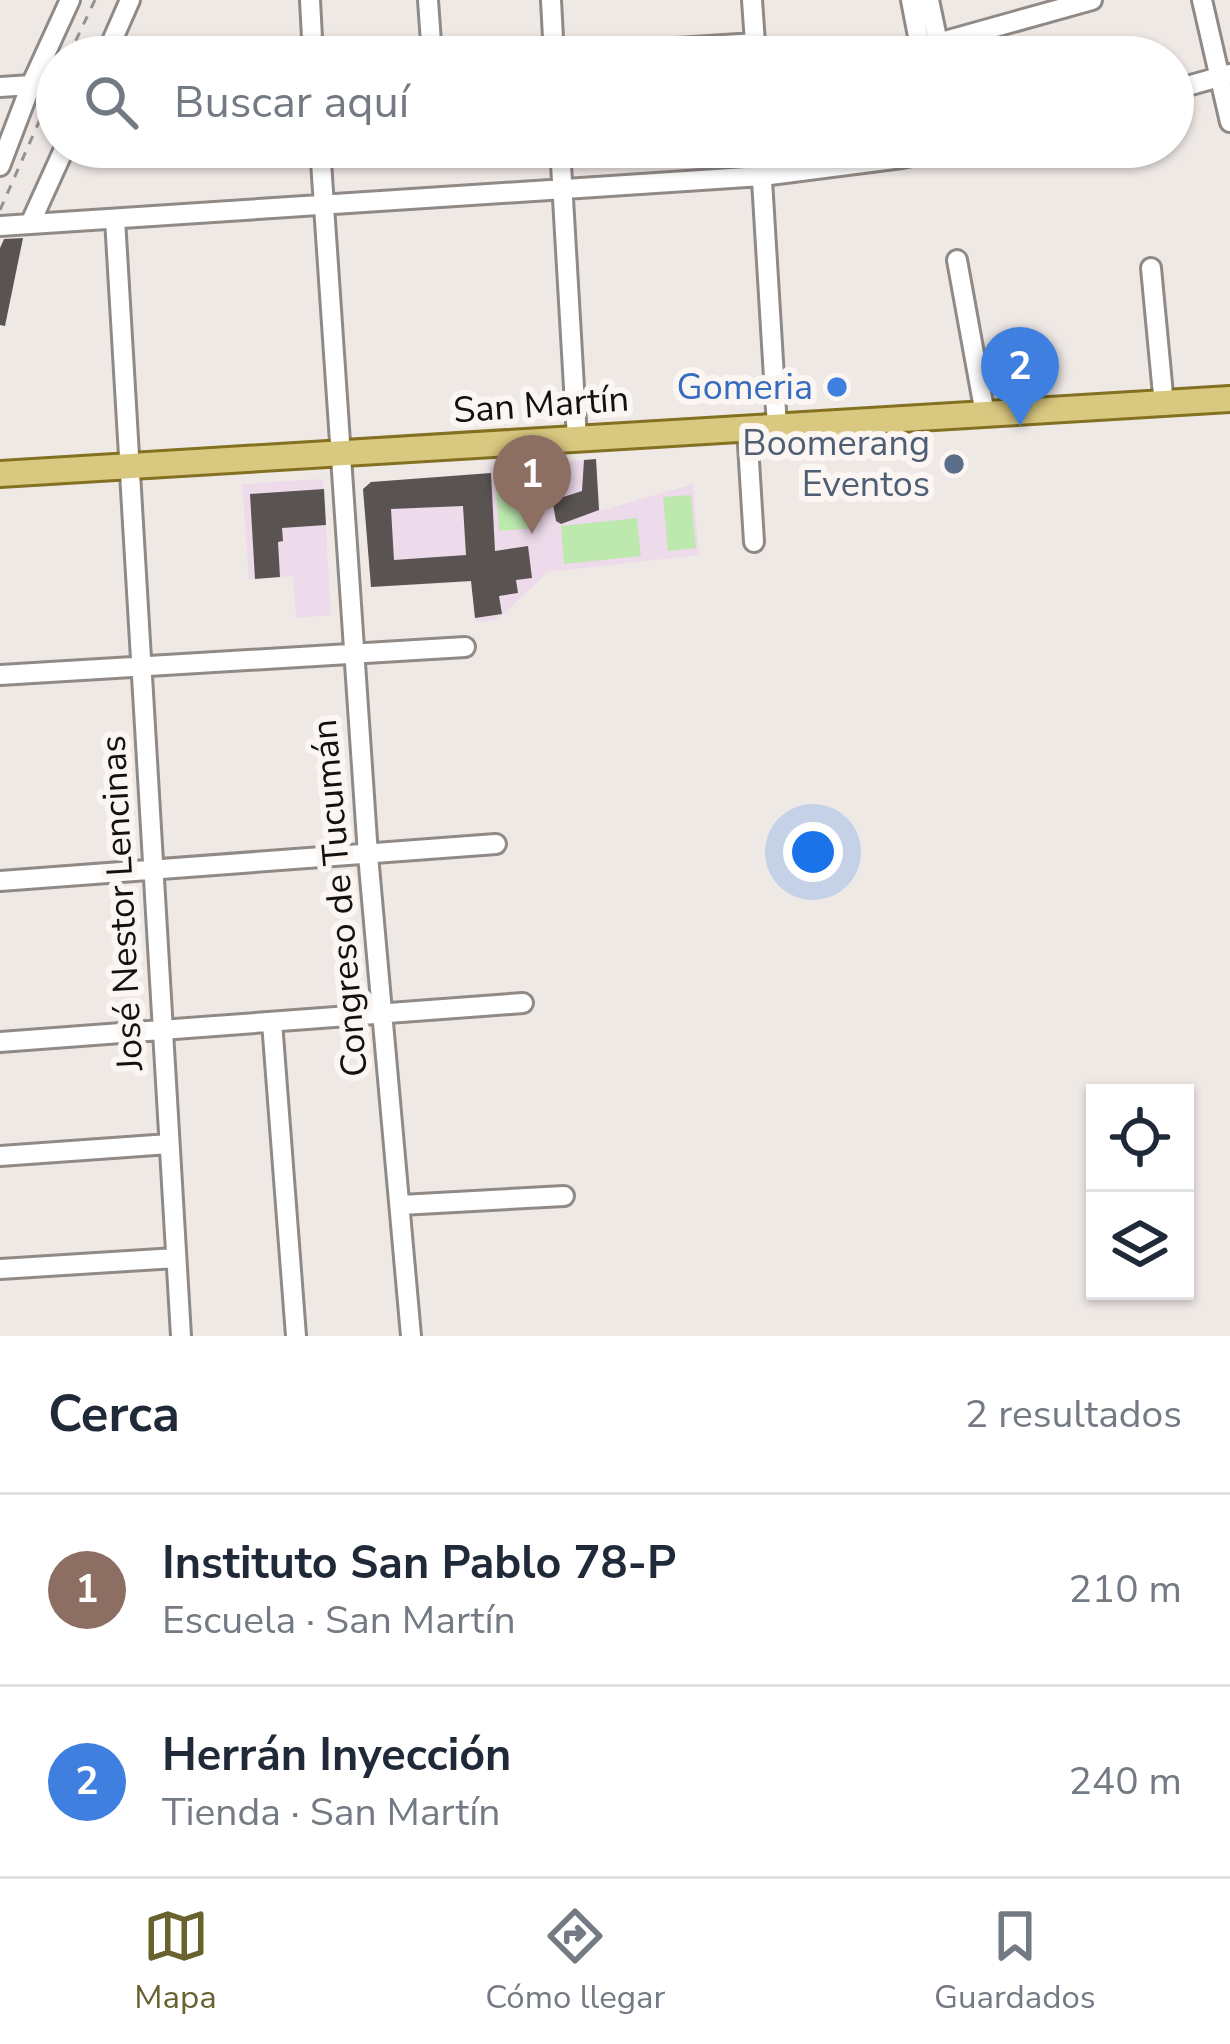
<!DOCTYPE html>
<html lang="es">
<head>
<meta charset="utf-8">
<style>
	body { margin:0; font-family:"Nunito Sans",sans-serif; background:#f6f6f7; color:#1f2937 }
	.controls { position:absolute; right:36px; bottom:36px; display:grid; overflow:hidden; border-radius:0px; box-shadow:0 3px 9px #0004 }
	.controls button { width:108px; height:108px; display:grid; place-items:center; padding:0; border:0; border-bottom:3px solid #e0e1e3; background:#fff; color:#1f2937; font:60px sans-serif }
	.you { position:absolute; left:813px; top:852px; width:42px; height:42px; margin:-30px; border:9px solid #fff; border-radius:50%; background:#1a73e8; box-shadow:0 0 0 18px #1a73e833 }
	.badge { display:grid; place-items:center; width:78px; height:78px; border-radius:50%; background:#69622f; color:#fff; font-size:39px; font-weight:700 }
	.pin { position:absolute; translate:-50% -99px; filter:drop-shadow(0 3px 6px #0008) }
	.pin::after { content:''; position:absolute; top:63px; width:42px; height:36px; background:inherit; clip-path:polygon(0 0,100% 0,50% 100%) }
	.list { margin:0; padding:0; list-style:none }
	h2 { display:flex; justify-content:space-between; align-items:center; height:156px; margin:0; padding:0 48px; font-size:51px }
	h2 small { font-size:39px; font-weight:400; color:#747a83 }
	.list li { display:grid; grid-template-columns:78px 1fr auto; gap:36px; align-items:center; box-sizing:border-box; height:192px; padding:0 48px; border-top:3px solid #e0e1e3 }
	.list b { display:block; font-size:45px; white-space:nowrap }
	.list p { margin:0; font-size:39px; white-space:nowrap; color:#747a83 }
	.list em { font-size:39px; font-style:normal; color:#747a83 }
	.icon { flex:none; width:66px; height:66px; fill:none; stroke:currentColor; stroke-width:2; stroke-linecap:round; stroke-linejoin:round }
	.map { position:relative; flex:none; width:1230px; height:1336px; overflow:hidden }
	.search { position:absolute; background:#fff; box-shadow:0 3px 9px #0004; left:36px; right:36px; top:36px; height:132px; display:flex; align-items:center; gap:30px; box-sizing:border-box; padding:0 42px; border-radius:66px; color:#747a83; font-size:45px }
	.sheet { height:540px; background:#fff }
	nav { display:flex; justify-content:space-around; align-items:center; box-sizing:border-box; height:168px; border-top:3px solid #e0e1e3; background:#fff; font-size:33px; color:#747a83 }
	nav a { display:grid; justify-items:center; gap:6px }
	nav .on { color:#69622f }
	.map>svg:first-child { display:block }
	.education { fill:#eddaea }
	.green { fill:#bde9af }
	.building { fill:#595452; fill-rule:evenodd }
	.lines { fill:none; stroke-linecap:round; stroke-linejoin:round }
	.minor-casing { stroke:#908a87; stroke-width:24 }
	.major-casing { stroke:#837021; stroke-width:30 }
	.path { stroke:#969290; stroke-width:3; stroke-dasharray:9 9; stroke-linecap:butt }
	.minor { stroke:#fff; stroke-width:18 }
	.major { stroke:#d9c87f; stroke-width:24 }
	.shop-dot { fill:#3f7fe0; stroke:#fcf6f3; stroke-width:4.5 }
	.service-dot { fill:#5c6f8a; stroke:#fcf6f3; stroke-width:4.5 }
	.labels { text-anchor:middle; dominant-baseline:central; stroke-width:12; stroke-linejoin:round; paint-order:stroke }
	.shop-label { font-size:36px; fill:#366cbe; stroke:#fcf6f3; text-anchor:end }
	.street-label { font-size:36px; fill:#131110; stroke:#fcf6f3 }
	.service-label { font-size:36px; fill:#4e5e75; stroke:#fcf6f3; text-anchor:end }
</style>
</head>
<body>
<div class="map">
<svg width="1230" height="1336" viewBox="0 0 1230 1336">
	<rect width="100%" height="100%" fill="#efe9e6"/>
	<path class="education" d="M 596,459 L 600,511 L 693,484 L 699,555 L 548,572 L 497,620 L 476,622 L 471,582 L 371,587 L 363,490 L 371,482 L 490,474 L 490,467 Z
		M 323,479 L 331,615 L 296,618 L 293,576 L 249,579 L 242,484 Z"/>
	<path class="green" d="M 531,468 L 535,528 L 499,531 L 495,470 Z
		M 691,495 L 696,548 L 668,551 L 663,497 Z
		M 637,518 L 641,556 L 564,564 L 561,526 Z"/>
	<path class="building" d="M 23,238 L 5,326 L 0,325 L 0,248 L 4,239 Z
		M 596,459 L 599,510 L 561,524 L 556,521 L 553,504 L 557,499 L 582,491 L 584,460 Z
		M 491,473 L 495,551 L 528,546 L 532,578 L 516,580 L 518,593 L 499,596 L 502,614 L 475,618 L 471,581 L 371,587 L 363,489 L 371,482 ZM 463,506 L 466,555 L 394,560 L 391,509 Z
		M 324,489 L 326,525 L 282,528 L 283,541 L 278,542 L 280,577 L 255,579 L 250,494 Z"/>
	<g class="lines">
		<defs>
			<path id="minor" d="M 310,0 L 313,57
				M 428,0 L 432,57
				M 551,0 L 554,57
				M 752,0 L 756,57
				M 911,0 L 922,57
				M 929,0 L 941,57
				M 1202,0 L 1230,122
				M 920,48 L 1092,0
				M 105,57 L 130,0
				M 537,57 L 755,43
				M 0,87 L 31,85
				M 1173,90 L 1230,74
				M 320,147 L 368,855 L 411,1336
				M 560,147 L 577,439
				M 760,147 L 777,427
				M 560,154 L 611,147
				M 0,166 L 31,85 L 70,0
				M 115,219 L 181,1336
				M 30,224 L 65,147
				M 0,226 L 762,176 L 902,158 L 955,147
				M 957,260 L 985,414
				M 1151,268 L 1164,405
				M 747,429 L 754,542
				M 0,675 L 465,647
				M 0,881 L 496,844
				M 272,1022 L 296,1336
				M 0,1042 L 523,1003
				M 0,1156 L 169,1144
				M 401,1205 L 564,1196
				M 0,1269 L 176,1258"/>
			<path id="major" d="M 0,474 L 1230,399"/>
		</defs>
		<use href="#minor" class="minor-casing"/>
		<use href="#major" class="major-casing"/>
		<path class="path" d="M 68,57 L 95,0
			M 0,210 L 57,81"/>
		<use href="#minor" class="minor"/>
		<use href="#major" class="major"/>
	</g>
	<circle class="shop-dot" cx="837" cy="387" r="12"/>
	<circle class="service-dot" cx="954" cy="464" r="12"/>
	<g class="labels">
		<g class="shop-label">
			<text x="813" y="387">Gomeria</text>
		</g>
		<g class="street-label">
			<text transform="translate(541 405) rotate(-4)">San Martín</text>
			<text transform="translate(340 898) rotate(-95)">Congreso de Tucumán</text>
			<text transform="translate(122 903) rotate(-93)">José Nestor Lencinas</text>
		</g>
		<g class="service-label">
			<text x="930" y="443">Boomerang<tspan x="930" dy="41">Eventos</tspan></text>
		</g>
	</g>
</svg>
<div class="controls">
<button><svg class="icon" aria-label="locate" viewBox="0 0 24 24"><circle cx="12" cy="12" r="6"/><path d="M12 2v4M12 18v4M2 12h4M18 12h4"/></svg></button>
<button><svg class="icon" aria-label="layers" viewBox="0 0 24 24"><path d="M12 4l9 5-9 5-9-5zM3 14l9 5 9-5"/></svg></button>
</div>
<div class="you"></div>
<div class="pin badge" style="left:532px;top:534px;background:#8d6e63">1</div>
<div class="pin badge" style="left:1020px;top:426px;background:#3f7fe0">2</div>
<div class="search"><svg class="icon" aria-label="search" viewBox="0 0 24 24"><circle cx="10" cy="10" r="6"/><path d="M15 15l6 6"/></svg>Buscar aquí</div>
</div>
<section class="sheet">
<h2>Cerca<small>2 resultados</small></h2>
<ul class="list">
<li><span class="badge" style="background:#8d6e63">1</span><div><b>Instituto San Pablo 78-P</b><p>Escuela · San Martín</p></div><em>210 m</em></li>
<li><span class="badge" style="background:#3f7fe0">2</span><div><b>Herrán Inyección</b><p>Tienda · San Martín</p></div><em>240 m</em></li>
</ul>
</section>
<nav>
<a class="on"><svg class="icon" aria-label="map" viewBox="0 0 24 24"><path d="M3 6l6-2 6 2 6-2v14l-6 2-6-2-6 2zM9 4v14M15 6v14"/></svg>Mapa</a>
<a><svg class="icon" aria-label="directions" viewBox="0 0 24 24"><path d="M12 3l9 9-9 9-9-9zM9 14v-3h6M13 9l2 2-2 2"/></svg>Cómo llegar</a>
<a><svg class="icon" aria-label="saved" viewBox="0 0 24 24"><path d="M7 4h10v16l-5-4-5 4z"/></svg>Guardados</a>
</nav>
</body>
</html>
